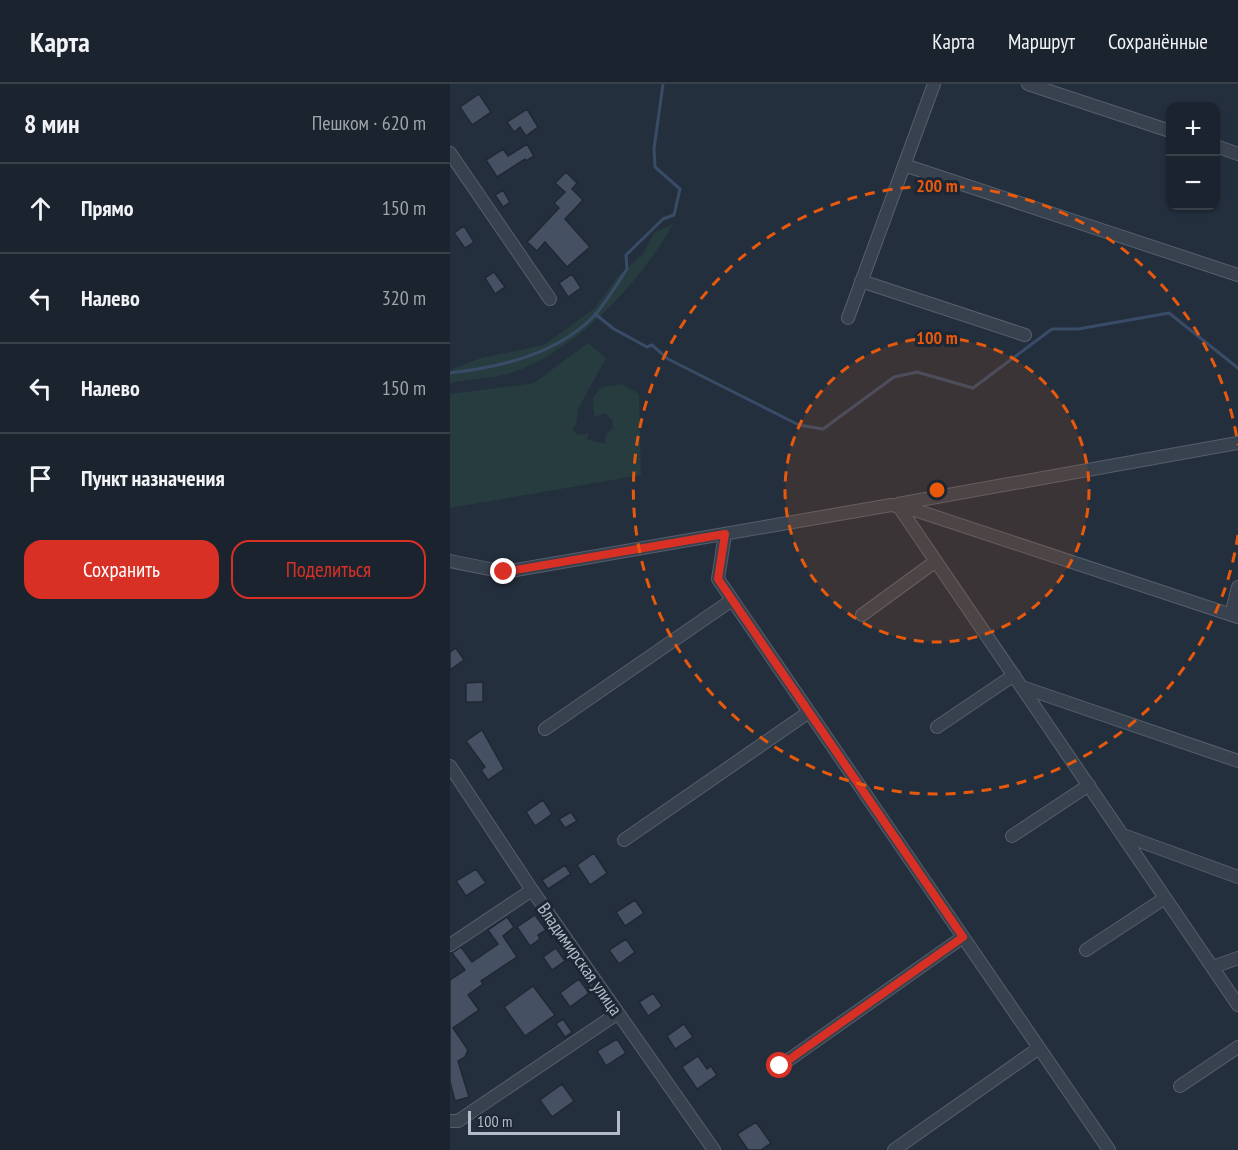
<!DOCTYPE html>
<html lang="ru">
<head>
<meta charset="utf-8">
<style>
	body { margin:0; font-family:"PT Sans Narrow",sans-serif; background:#282f3a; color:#f1f3f6 }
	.controls { position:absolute; right:18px; top:18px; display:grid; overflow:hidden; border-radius:12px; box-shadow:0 2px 4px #0004 }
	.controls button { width:54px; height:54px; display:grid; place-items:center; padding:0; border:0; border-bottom:2px solid #39404a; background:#1b232e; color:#f1f3f6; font:30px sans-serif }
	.scale { position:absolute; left:18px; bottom:15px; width:152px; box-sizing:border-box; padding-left:6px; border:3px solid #b4bcc9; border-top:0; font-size:16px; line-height:21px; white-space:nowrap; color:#b4bcc9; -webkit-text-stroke:4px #1d2633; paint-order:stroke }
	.stop { position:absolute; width:18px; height:18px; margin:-14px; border:4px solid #d93025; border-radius:50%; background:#fff }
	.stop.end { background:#d93025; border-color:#fff; box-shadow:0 2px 6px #0008 }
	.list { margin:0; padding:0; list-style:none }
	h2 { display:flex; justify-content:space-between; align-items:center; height:78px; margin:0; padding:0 24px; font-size:26px }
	h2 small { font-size:20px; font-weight:400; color:#a0a4aa }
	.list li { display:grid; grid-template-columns:39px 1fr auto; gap:18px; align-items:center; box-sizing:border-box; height:90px; padding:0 24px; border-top:2px solid #39404a }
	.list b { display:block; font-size:22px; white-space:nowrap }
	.list em { font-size:20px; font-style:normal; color:#a0a4aa }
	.actions { display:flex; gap:12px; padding:18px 24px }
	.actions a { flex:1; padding:14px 0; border:2px solid #d93025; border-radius:18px; text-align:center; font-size:21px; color:#d93025 }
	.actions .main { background:#d93025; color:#fff }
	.icon { flex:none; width:33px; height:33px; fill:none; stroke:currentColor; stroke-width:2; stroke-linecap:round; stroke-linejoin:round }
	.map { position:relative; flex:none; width:788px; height:1066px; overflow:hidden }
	header { display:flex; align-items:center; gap:36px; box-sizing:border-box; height:84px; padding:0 30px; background:#1b232e; border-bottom:2px solid #39404a }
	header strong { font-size:28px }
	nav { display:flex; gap:33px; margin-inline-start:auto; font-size:21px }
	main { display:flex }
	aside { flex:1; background:#1b232e }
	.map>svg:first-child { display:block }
	.green { fill:#263c3f }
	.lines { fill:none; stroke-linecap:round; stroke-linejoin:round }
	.stream { stroke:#394c67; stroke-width:3 }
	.building { fill:#455162; stroke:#1f2835; stroke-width:1.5 }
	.street-casing { stroke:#565f6c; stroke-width:14 }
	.street { stroke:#38414e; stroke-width:12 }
	.route { stroke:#d93025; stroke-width:8 }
	.ring { fill:none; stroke:#e8590c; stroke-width:3; stroke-dasharray:10 8 }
	.labels { text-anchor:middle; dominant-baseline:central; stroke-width:6; stroke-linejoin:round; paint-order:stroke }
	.street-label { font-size:18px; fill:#b4bcc9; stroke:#1d2633 }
	.centre { fill:#e8590c; stroke:#1d2633; stroke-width:3 }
	.ring-label { font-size:18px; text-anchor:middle; font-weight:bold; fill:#e8590c; stroke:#1d2633; stroke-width:6; stroke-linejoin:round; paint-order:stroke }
</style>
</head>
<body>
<header>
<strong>Карта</strong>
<nav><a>Карта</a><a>Маршрут</a><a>Сохранённые</a></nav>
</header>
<main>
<aside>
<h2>8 мин<small>Пешком · 620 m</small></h2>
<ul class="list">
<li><svg class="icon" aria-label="ahead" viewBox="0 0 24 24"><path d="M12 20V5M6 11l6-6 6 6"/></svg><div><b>Прямо</b></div><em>150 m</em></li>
<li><svg class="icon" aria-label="left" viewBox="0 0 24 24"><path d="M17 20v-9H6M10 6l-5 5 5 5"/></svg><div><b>Налево</b></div><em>320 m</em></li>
<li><svg class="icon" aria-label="left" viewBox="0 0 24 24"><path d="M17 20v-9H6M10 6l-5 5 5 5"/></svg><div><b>Налево</b></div><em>150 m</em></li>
<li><svg class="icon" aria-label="arrive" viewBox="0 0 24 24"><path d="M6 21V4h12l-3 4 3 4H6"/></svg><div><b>Пункт назначения</b></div></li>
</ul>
<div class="actions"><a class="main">Сохранить</a><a>Поделиться</a></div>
</aside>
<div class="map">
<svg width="788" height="1066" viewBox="0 0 788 1066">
	<rect width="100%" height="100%" fill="#242f3e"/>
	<path class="green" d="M 223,140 C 189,200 129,264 64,288 C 44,295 20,295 0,299 L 0,286 L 31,274 L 94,261 L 145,224 L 169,191 L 192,171 L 205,148 Z
		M 138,259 L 156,274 L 129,323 L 126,341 L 122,346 L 128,351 L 139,349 L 137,355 L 155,360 L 156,350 L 163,344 L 162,336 L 155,329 L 144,333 L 143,314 L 152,303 L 172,300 L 189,310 L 191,391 L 0,424 L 0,310 L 84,299 Z"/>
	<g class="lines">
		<path class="stream" d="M 145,230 L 164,245 L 197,263 L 202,261 L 218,275 L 349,341 L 373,345 L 444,293 L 467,288 L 523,304 L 602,245 L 628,245 L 719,229 L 788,284
			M 0,289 C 51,283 108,270 145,231 C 157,217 167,200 177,185 L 176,171 L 213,135 L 224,131 L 230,105 L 205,83 L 204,65 L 213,0"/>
	</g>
	<path class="building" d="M 29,10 L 41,28 L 22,41 L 10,23 Z
		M 77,25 L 88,43 L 76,52 L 70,43 L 64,48 L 57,38 Z
		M 77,60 L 84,72 L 76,77 L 75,75 L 47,93 L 36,76 L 53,65 L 58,72 Z
		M 116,88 L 127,99 L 122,105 L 133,116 L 115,135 L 140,163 L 117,183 L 95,158 L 87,167 L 77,158 L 109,124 L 104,119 L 115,108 L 105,99 Z
		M 53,106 L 60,118 L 53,123 L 45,111 Z
		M 14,142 L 24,158 L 15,164 L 4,149 Z
		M 44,188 L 55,203 L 45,210 L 35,194 Z
		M 122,190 L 131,204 L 118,213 L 109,199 Z
		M 6,564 L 14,576 L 0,586 L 0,568 Z
		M 33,598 L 33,618 L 16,618 L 16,599 Z
		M 32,646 L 54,685 L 38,696 L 31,686 L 35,683 L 16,657 Z
		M 93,716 L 102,730 L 85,742 L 76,728 Z
		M 121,728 L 127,737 L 115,744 L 109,735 Z
		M 144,769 L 157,789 L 140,801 L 127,781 Z
		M 115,781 L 121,790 L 98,805 L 92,796 Z
		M 26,785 L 36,799 L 16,812 L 6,797 Z
		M 185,816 L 194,829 L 175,842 L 166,828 Z
		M 85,831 L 96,846 L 88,851 L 90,855 L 80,862 L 67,843 Z
		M 57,833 L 64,843 L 53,852 L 67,873 L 31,897 L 33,900 L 18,911 L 29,926 L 3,944 L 18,966 L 15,973 L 8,977 L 19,1013 L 5,1017 L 0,998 L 0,896 L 15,886 L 2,869 L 11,863 L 22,878 L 48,860 L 38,846 Z
		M 176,855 L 185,868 L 169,880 L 159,866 Z
		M 106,864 L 115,877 L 102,886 L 93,873 Z
		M 129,895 L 139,909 L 120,923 L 110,909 Z
		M 83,902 L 105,931 L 75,952 L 54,923 Z
		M 203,909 L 212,922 L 198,932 L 189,918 Z
		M 113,935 L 122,948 L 115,953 L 106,940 Z
		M 234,940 L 243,953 L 225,965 L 217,952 Z
		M 167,955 L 176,969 L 156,982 L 147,967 Z
		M 248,972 L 257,985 L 261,982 L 267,991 L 247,1005 L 232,983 Z
		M 112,1000 L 124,1017 L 102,1033 L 90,1016 Z
		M 306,1038 L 321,1059 L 311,1066 L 298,1066 L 287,1050 Z"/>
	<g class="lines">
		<defs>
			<path id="street" d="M 578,0 L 720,47
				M 766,62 L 788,70
				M 0,69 L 100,215
				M 454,81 L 788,191
				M 411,197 L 575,251
				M 398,234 L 484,0
				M 448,420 L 788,359
				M 449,423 L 788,921
				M 275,450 L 268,495 L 659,1066
				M 0,477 L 54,488 L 441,421 L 468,427 L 788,533
				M 412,531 L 486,477
				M 781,531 L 788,503
				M 572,603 L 788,677
				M 487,643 L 564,591
				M 95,645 L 282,516
				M 0,682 L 82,806 L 264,1066
				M 673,751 L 788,793
				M 562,752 L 639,701
				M 174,756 L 359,628
				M 0,861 L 82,806
				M 636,866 L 715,814
				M 763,883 L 788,874
				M 330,982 L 513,853
				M 730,1002 L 788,963
				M 0,1037 L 8,1037 L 168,929
				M 444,1066 L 589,964"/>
		</defs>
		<use href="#street" class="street-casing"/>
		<use href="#street" class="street"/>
	</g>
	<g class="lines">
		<path class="route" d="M 54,488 L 275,450 L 268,495 L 513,853 L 330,982"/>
	</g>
	<circle cx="487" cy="406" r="152" fill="#e8590c" fill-opacity=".12"/>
	<g class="ring">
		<circle cx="487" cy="406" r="152"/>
		<path d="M788 451A304 304 0 1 1 788 361"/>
	</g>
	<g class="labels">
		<g class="street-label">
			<text transform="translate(130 875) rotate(55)">Владимирская улица</text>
		</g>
	</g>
	<circle cx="487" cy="406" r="9" class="centre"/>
	<g class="ring-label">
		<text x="487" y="108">200 m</text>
		<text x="487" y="260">100 m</text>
	</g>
</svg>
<div class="controls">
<button>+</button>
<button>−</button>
</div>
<div class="scale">100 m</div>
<div class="stop" style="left:330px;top:982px"></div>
<div class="stop end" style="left:54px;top:488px"></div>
</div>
</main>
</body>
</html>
